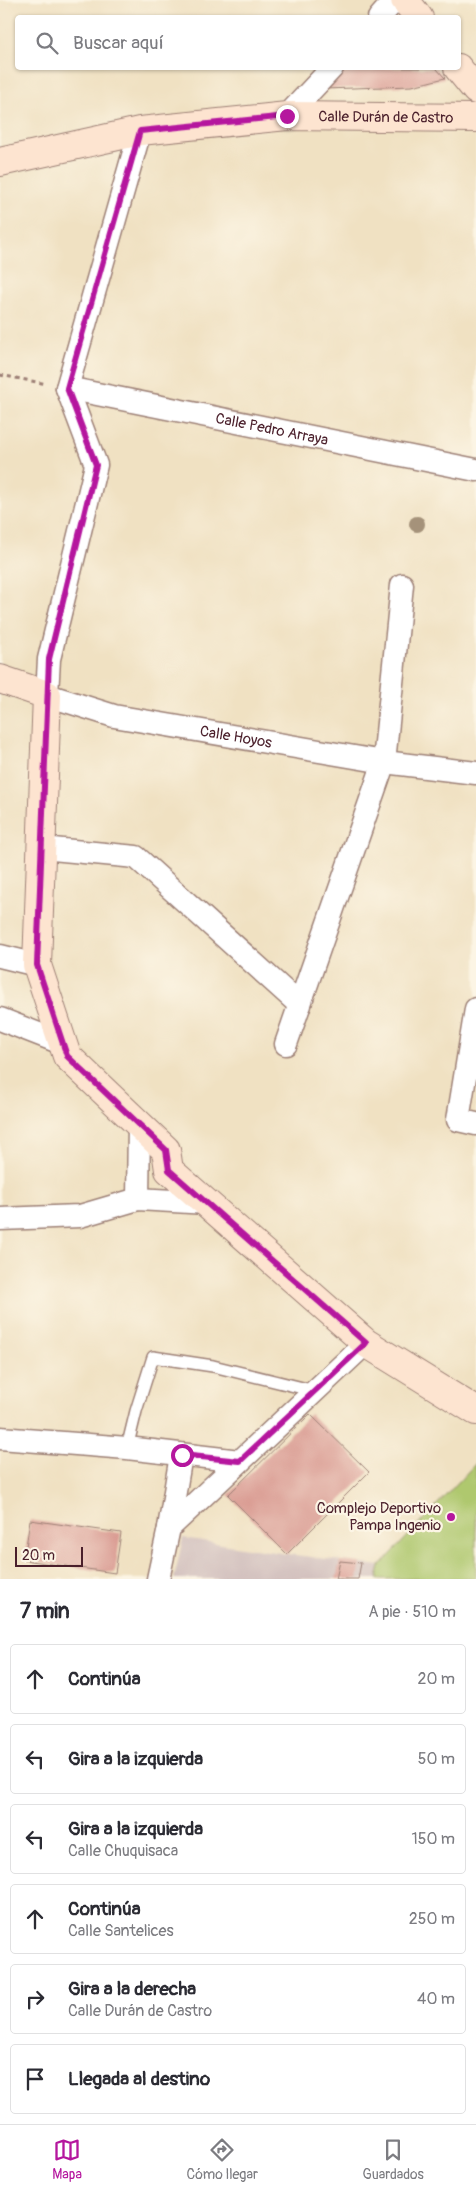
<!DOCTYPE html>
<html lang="es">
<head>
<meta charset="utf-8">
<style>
	body { margin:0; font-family:Pangolin,sans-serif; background:#f7f7f7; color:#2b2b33 }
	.scale { position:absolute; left:15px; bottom:12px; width:68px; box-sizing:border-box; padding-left:5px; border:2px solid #4a1f2b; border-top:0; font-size:14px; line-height:18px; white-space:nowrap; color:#4a1f2b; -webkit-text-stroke:4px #fcf5e5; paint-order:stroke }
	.stop { position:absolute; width:15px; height:15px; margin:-11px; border:4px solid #b5179e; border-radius:50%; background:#fff }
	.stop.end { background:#b5179e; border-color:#fff; box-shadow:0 1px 5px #0008 }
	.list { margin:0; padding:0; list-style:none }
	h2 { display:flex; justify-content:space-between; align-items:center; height:65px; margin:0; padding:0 20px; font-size:21px }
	h2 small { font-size:16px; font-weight:400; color:#7c7c81 }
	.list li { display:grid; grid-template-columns:32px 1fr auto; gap:15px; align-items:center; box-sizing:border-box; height:70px; margin:0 10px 10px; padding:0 10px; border:1px solid #e1e1e2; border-radius:5px }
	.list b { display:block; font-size:19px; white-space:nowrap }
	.list p { margin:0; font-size:16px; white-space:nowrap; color:#7c7c81 }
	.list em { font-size:16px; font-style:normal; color:#7c7c81 }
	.icon { flex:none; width:28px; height:28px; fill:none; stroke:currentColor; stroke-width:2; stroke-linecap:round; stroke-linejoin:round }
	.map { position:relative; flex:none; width:476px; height:1579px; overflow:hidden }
	.search { position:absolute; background:#fff; box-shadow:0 1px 4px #0004; left:15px; right:15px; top:15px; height:55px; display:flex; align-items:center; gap:12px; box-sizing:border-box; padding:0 18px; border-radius:5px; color:#7c7c81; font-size:19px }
	.sheet { height:545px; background:#fff }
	nav { display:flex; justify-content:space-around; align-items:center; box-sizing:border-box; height:70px; border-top:1px solid #e1e1e2; background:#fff; font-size:14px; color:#7c7c81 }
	nav a { display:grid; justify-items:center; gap:2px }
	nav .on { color:#b5179e }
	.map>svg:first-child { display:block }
	.industrial { fill:#d1bfbd }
	.green { fill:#afc86e; stroke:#7c744c }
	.building { fill:#d99a91 }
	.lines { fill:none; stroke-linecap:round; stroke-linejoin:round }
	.lane-casing { stroke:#9d8076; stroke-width:14 }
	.street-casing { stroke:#9d8076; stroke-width:25 }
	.secondary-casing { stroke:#9d8076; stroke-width:30 }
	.path { stroke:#9d8076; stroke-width:3; stroke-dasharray:4 4; stroke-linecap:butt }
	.lane { stroke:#fff; stroke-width:11 }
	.street { stroke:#fff; stroke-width:22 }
	.secondary { stroke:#fde4d0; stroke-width:28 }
	.tree { fill:#a5927a }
	.route { stroke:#b5179e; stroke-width:6 }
	.poi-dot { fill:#b5179e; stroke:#fcf5e5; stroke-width:2 }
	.labels { text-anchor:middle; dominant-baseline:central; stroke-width:4.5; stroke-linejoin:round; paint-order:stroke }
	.street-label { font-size:15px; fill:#4a1f2b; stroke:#fcf5e5 }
	.poi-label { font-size:15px; fill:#4a1f2b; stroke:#fcf5e5; text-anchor:end }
</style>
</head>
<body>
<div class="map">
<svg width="476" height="1579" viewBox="0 0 476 1579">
	<rect width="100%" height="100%" fill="#fcf5e5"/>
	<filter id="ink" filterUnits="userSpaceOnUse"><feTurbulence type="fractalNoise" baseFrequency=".02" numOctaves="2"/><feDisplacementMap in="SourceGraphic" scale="10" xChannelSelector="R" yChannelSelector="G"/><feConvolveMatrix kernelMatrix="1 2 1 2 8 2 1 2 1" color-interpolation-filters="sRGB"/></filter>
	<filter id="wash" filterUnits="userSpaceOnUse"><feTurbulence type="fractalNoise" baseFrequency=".0096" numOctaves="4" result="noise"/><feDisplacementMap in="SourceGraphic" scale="20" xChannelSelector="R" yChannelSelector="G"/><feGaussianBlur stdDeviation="1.12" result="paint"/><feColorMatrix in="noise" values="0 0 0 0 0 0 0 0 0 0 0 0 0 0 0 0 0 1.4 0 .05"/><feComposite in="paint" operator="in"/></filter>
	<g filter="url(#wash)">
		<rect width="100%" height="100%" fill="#f0e1c2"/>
		<path class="industrial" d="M 183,1538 L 287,1554 L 380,1566 L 377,1579 L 174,1579 Z"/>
		<path class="green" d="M 476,1463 L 476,1579 L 377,1579 L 380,1566 Z"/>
		<g id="blocks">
			<path class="building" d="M 336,68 L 436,68 L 445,78 L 412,86 L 324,89 Z
				M 310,1414 L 369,1472 L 287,1554 L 228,1495 Z
				M 30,1520 L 121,1533 L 115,1573 L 24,1560 Z
				M 340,1561 L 361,1563 L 358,1579 L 336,1579 Z"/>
		</g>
	</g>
	<g filter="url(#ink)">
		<use href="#blocks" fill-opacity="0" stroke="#9d8076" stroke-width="1"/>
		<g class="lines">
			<defs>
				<path id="lane" d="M 127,1448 L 136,1411 L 153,1357 L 213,1366 L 315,1391"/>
				<g id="street">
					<path d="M 379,18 L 395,0"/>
					<path d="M 287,116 L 332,68"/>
					<path id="s1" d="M 140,131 L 67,388 L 96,465 L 49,659 L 47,695 L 114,716 L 384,762 L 476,773"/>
					<path id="s2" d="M 67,388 L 476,470"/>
					<path d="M 42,848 L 136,857 L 300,1005"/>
					<path d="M 0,956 L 37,965"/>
					<path d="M 476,1009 L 458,1120 L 476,1124"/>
					<path d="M 0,1019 L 64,1044"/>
					<path d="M 286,1044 L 384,762 L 402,585"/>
					<path d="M 138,1199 L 139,1124"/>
					<path d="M 0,1219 L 80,1216 L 138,1199 L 207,1203"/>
					<path d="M 0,1438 L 127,1448 L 240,1461"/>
					<path d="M 169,1528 L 181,1455"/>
					<path d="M 158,1579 L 169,1528 L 366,1343"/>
				</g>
				<g id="secondary">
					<path d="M 405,0 L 419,18"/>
					<path d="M 458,68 L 476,90"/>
					<path id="s3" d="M 0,162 L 140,131 L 287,116 L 476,118"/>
					<path d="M 0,679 L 47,695 L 37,965 L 67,1056 L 166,1150 L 169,1170 L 366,1343 L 476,1411"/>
				</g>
			</defs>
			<use href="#lane" class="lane-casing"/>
			<use href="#street" class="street-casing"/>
			<use href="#secondary" class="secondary-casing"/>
			<path class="path" d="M 0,375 L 47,384"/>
			<use href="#lane" class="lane"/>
			<use href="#street" class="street"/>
			<use href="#secondary" class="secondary"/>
		</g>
		<circle class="tree" cx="417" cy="524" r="8"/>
	</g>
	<g class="lines" filter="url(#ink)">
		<path class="route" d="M 182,1455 L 240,1461 L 366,1343 L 169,1170 L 166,1150 L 67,1056 L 37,965 L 49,659 L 96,465 L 67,388 L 140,131 L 287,116"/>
	</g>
	<circle class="poi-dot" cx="451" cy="1517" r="5"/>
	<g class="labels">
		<g class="street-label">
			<text stroke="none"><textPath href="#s3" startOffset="390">Calle Durán de Castro</textPath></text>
			<text stroke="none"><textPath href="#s2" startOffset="209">Calle Pedro Arraya</textPath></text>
			<text stroke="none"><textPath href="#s1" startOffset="779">Calle Hoyos</textPath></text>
		</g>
		<g class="poi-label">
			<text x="441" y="1508">Complejo Deportivo<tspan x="441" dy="17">Pampa Ingenio</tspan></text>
		</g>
	</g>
</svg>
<div class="scale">20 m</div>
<div class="stop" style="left:182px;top:1455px"></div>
<div class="stop end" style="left:287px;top:116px"></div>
<div class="search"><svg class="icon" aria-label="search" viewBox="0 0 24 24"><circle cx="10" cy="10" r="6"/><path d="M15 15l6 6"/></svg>Buscar aquí</div>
</div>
<section class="sheet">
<h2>7 min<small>A pie · 510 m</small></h2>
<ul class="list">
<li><svg class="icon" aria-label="ahead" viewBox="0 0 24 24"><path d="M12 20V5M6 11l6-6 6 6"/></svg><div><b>Continúa</b></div><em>20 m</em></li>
<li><svg class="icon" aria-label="left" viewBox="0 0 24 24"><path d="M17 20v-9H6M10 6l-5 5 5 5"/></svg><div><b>Gira a la izquierda</b></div><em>50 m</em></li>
<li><svg class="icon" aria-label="left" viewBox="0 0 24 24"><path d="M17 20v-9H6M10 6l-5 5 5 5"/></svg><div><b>Gira a la izquierda</b><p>Calle Chuquisaca</p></div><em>150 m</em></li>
<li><svg class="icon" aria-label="ahead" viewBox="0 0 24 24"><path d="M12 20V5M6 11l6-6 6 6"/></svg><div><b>Continúa</b><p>Calle Santelices</p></div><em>250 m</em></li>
<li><svg class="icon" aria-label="right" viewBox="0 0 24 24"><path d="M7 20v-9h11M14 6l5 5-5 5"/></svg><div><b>Gira a la derecha</b><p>Calle Durán de Castro</p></div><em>40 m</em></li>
<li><svg class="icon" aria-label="arrive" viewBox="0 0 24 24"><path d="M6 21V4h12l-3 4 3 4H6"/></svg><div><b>Llegada al destino</b></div></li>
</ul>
</section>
<nav>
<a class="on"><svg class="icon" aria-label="map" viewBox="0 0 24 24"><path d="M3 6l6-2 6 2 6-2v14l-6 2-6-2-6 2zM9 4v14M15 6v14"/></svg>Mapa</a>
<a><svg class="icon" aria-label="directions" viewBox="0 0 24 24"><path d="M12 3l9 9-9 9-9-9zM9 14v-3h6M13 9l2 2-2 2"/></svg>Cómo llegar</a>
<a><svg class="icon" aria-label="saved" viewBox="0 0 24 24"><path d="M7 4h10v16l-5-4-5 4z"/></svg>Guardados</a>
</nav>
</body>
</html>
